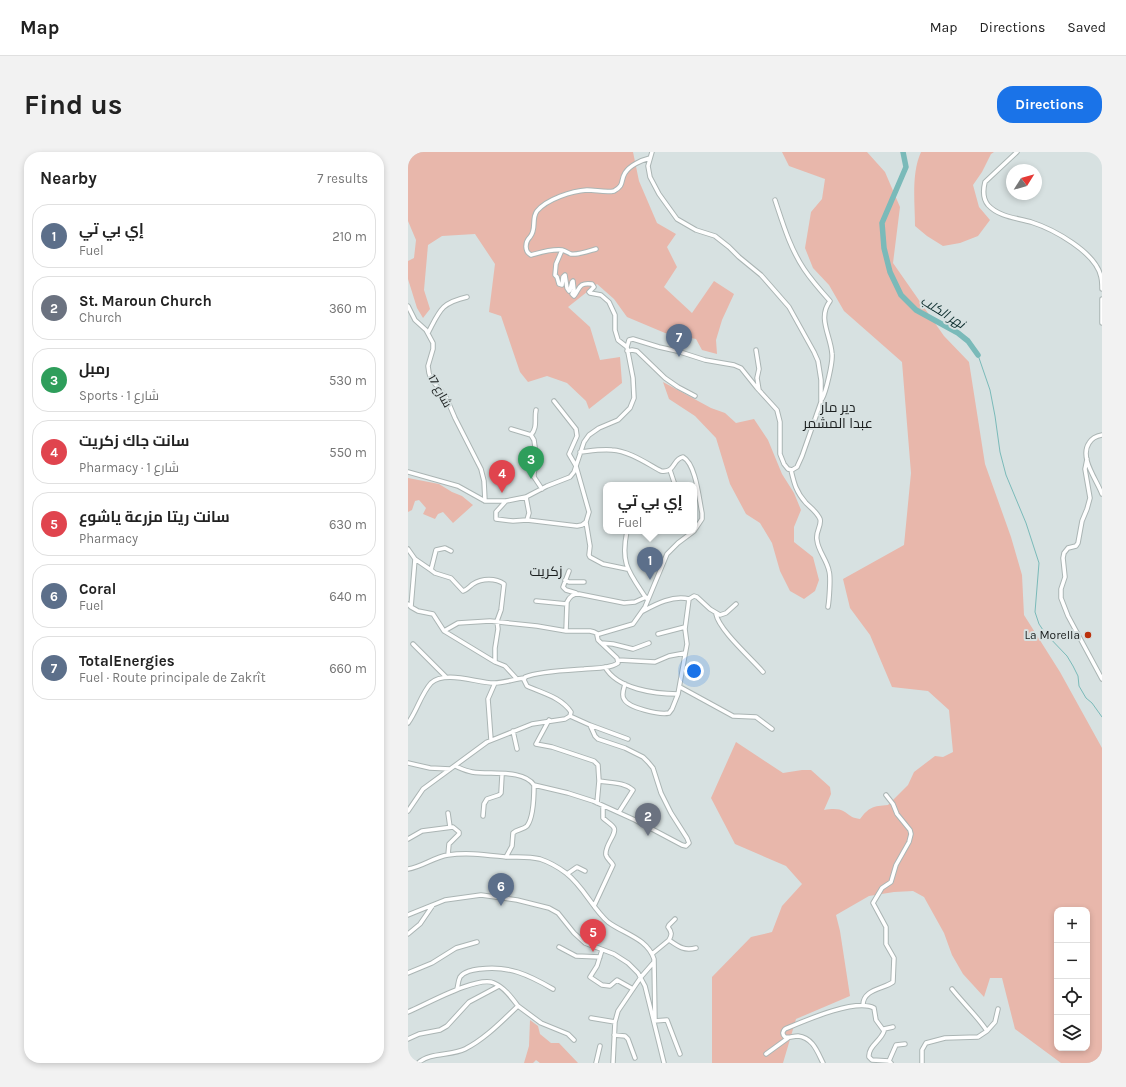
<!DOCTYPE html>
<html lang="en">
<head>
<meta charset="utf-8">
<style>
	body { margin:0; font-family:Karla,Cairo,sans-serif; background:#f2f2f2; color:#222 }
	.controls { position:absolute; right:12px; bottom:12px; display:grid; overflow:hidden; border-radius:8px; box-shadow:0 2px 6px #0003 }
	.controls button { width:36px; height:36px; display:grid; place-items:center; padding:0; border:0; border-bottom:1px solid #e0e0e0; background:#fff; color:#222; font:20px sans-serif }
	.compass { position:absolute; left:598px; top:12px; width:36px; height:36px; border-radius:50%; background:#fff; box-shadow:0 2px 6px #0003; rotate:53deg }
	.you { position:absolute; left:286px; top:519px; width:14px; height:14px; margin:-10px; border:3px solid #fff; border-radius:50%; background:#1a73e8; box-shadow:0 0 0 6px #1a73e833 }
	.badge { display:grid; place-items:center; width:26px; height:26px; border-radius:50%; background:#1a73e8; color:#fff; font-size:13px; font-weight:700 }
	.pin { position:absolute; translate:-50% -33px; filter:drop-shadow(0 1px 2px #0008) }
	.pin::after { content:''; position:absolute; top:21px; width:14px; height:12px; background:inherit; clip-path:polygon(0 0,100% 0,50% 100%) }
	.popup { position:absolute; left:195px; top:330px; width:94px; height:52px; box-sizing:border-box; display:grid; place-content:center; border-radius:8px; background:#fff; filter:drop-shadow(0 1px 3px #0005); font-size:13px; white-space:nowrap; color:#767676 }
	.popup b { font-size:15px; color:#222 }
	.popup::after { content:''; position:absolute; left:50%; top:100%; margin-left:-8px; border:8px solid transparent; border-top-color:#fff }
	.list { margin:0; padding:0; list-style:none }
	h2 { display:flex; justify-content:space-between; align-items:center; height:52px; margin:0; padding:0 16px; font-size:17px }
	h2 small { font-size:13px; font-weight:400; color:#767676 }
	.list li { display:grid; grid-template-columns:26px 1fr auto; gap:12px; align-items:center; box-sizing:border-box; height:64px; margin:0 8px 8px; padding:0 8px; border:1px solid #e0e0e0; border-radius:16px }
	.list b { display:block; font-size:15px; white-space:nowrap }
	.list p { margin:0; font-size:13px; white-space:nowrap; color:#767676 }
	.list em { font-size:13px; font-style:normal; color:#767676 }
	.icon { flex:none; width:22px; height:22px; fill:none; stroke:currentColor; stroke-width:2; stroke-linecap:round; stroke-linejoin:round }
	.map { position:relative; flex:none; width:694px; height:911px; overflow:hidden; border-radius:16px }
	header { display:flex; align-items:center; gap:24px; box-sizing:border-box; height:56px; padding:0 20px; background:#fff; border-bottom:1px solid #e0e0e0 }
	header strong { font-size:19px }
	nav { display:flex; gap:22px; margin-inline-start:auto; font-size:14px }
	.intro { display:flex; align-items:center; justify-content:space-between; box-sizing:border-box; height:96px; padding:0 24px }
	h1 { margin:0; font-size:28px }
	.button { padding:10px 18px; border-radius:16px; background:#1a73e8; color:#fff; font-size:14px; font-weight:700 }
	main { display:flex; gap:24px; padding:0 24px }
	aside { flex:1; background:#fff; border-radius:16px; box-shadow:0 2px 6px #0003 }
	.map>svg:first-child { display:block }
	.green { fill:#e8b7ab; fill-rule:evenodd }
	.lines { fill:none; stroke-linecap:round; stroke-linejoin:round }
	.stream { stroke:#7abab9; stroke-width:1 }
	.river { stroke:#7abab9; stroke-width:5.5 }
	.minor-casing { stroke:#abb5b4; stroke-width:5.5 }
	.minor { stroke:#fff; stroke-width:3.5 }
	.poi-dot { fill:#bb310c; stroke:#d7e1e1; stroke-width:1.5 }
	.labels { text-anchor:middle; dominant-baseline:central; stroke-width:4; stroke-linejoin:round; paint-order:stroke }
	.street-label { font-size:12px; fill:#1b1f1f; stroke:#d7e1e1 }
	.poi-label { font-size:12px; fill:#1b1f1f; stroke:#d7e1e1; text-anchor:end }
	.water-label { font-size:13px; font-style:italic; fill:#0e2f2f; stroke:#d7e1e1 }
	.quarter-label { font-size:14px; fill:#1b1f1f; stroke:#d7e1e1 }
</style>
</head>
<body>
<header>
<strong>Map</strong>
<nav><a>Map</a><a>Directions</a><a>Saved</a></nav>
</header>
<div class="intro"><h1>Find us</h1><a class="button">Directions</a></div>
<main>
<aside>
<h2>Nearby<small>7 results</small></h2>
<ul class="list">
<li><span class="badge" style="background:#5c6f8a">1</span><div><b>إي بي تي</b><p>Fuel</p></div><em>210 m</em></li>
<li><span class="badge" style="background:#6b7280">2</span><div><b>St. Maroun Church</b><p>Church</p></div><em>360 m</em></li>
<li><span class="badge" style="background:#2e9e5b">3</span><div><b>رمبل</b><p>Sports · شارع 1</p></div><em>530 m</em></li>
<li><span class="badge" style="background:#e0444e">4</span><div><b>سانت جاك زكريت</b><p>Pharmacy · شارع 1</p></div><em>550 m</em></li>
<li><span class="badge" style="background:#e0444e">5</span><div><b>سانت ريتا مزرعة ياشوع</b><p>Pharmacy</p></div><em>630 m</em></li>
<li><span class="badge" style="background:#5c6f8a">6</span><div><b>Coral</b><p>Fuel</p></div><em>640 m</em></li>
<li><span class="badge" style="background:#5c6f8a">7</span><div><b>TotalEnergies</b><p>Fuel · Route principale de Zakrît</p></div><em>660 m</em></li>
</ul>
</aside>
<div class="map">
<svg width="694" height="911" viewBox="0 0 694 911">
	<rect width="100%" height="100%" fill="#d7e1e1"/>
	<path class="green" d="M 0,0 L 225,0 L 231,29 L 249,71 L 268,82 L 259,95 L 269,115 L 256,135 L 284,161 L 306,129 L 326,142 L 314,168 L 308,188 L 309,202 L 294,198 L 288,187 L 257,181 L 219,165 L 206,147 L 189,132 L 160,155 L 182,175 L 192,208 L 212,205 L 214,231 L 181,257 L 178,249 L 159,231 L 139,224 L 120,230 L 112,220 L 93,164 L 81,160 L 87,112 L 67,82 L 34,84 L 20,93 L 16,138 L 22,157 L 15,166 L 9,156 L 0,127 L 0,109 L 6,106 L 8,88 L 0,69 Z
		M 374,0 L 459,0 L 477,20 L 492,55 L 485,111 L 536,184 L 561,210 L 577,312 L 603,385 L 614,423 L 616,463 L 652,520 L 694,596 L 694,911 L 653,911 L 607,877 L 594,826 L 582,826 L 576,845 L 555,822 L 544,803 L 536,781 L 516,745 L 505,739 L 486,740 L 461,744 L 428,763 L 432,779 L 442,844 L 388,867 L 375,911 L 304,911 L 304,825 L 343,785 L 364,780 L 374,754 L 394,732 L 378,714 L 327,692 L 303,646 L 328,590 L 375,621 L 394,618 L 403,618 L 422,635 L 423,642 L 416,658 C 424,657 430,656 437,660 C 443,664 444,666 452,667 C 461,655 465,654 480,653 L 500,633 L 506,620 L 527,604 L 535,605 L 545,600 L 541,558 L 520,539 L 484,535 L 462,483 L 442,456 L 435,427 L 496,393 L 503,321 L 494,210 L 436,159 L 421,133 L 405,116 L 397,96 L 403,60 L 414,47 L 417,27 L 381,14 ZM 649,758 L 679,758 L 679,896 L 649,896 Z
		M 513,0 L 586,0 L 583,2 L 574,20 L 565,33 L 571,55 L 582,68 L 570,84 L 552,91 L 535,94 L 519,84 L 507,74 C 507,51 503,22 513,0 Z
		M 255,230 L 303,256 L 317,261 L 328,271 L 346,267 L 360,288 L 374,322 L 386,341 L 393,358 L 386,375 L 386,390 L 405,405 L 411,428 L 407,439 L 396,447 L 382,439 L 372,419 L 364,391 L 352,371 L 338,362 L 322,332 L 308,286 L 287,264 L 261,247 Z
		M 0,326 L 31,332 L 44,340 L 54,344 L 65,353 L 45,371 L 35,360 L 30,362 L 27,367 L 15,362 L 18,356 L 11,348 L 7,349 L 4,358 L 0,360 Z
		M 122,868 L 130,874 L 132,882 L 143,891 L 151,891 L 170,911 L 132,911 L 128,908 L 125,911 L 116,911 L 121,894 Z"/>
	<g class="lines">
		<path class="stream" d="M 570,203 L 582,238 L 587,264 L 592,300 L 598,323 L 618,371 L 631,411 L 627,460 L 631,472 L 637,481 L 659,504 L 665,514 L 670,524 L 671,534 L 678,546 L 684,551 L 694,565"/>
		<path class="river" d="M 495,0 L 498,15 L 474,71 L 476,96 L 482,120 L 493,143 L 508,158 L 550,181 L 560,189 L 570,203"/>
		<defs>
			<path id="minor" d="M 609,0 L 577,30 C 575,38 575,47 580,53 C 591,65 609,66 623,70 C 645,77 688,100 693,125 C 694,129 694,133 694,137
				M 367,48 C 375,72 382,96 396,117 C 404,129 413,139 422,149 C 409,166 423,184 424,202 C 425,210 418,240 414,247
				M 188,97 C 181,99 170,103 163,102 C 160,101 158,99 154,98 C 143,97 134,100 123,103 C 116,99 117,90 122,85 C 129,77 123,67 129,59 C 139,47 164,39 179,38 C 188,38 198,41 206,39 C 217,33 212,29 217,21 C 222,13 234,8 242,6
				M 154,98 L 148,112 L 147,123 L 149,125 L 151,132 L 154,133 L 155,125 L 157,123 L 159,136 L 161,139 L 162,138 L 164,130 L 165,129 L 166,138 L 164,142 L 166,144 C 172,137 170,130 184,132 L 186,135 L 181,140 L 182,141 L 193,143 L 201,150 L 207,163 L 207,178 L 210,188 L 219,195
				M 694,147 L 694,171
				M 0,154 L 7,168 L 18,178 L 25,191 L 25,197 L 20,214 L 21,221 L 23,227 L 38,245 L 47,266 L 73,317 L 76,329 L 77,349
				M 20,181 C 32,158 33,151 59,145
				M 348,198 L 351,217 L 349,226 L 351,238
				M 219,199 L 224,198 L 229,199 L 257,226 L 270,235 L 287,244
				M 103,277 L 123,283 L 126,288 L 129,309 L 126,321 L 126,325 L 134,337
				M 123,283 C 130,275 126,267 128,258
				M 694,283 C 688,284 684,286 681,291 C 671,306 689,328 694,342
				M 172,300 C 182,299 193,297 204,298 C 221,299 238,311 253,319 C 268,321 264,307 275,305 C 288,312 291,347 294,361 L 294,367 L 286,379
				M 679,307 L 677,317 L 682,346 L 679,357 L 674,369 L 670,391 L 668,394 L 660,396 L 656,401 L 655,406 L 657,425 L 653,437 L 653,446 L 660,464 L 694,527
				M 262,318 L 267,333
				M 383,318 C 386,331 388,340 398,351 C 403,356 409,360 412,367 C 414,374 407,380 409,388 C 410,399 419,408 421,419 C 423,425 421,449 420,455
				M 0,320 L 50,334 L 77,349 L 98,349 L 118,345 L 139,334 L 162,325 L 166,320 L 176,290 L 181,283 L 191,276 L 210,268 L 222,256 L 226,246 L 225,226 L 219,195 L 221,188 L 225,187 L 251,195 L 269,199 L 297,208 L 326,213 L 333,216 L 349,236 L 369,258 L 372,270 L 372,302 L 376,312 L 380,317 L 384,318 L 389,315 L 394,304 L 413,250 L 413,228 L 410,209 L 406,200 L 381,155 L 353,123 L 331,105 L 321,95 L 307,84 L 288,78 L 269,67 L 251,42 L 242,25 L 240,14 L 244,0
				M 98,349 L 88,360 L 88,367 L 105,369 L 119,368 L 121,361 L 118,345
				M 119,368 L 169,374 L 174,373 L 178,370 L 181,360 L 168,314 L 161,302 L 169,284 L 168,277 L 146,249
				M 178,370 L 182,394 L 181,403 L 182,405 L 195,412 L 219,417
				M 219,379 C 212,412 221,420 238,446
				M 0,397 L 7,407
				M 23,418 L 27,421 L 43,426 L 55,439 C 59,438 62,434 65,432 C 74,426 88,426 96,432 L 93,458 L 89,469 L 90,477 L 87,496 L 87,510 L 97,514 L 108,526
				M 161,419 L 155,435 L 158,438 L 168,441
				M 157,428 L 161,430 L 176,430
				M 281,447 L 286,444 L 289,445 L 302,457 L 312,463 L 318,461 L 328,452
				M 128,449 L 159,452
				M 0,452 L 3,455 L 7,407 L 23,418 L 28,398 L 37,396 L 43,399
				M 3,455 L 10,459 L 25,462 L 36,479 L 87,510
				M 308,462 C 311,478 343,506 355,520
				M 36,479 L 50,471 L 82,469 L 129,474 L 158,479 L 182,479 L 186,480 L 190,482
				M 158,479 L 159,450 C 162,444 165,442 171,442 L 216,451 L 227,450 L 238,445
				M 250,482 L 277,475
				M 193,491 L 205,492 L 225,497 L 241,491
				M 5,492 L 38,525
				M 210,508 L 247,510 L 261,504 L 277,501
				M 197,515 C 209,537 247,542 270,542 L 279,492 L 277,477 L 281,447 C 265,443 248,452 235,459
				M 217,532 C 216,536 213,543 216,547 C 220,556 252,563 261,561 L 264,557 L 270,542
				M 272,535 L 325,564 L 348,565 L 364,577
				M 141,568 L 128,592 L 144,595 L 186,609 L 190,613 L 191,629
				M 0,571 C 9,559 13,542 23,531 C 37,518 69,531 86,531 C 96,531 106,527 117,526
				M 182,573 L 220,587
				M 105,579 L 109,597
				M 83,588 L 80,547 L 87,531
				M 0,611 L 22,616 L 42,617
				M 47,614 C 52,616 58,619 64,620 C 83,623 115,617 126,633 C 126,644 126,665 119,674 C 115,678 109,677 105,681 L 104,694 L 98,705
				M 126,633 L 160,641 L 185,649 L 227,668 L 274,693 L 278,694 L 281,691 L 279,686 L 263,661 L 253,641 L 245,616 L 240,610 L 235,605 L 217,596 L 190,587 L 187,584 L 182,573 L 162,564
				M 189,651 L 191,629 C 203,631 216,630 225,638 L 211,660
				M 0,659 L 15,637 L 79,590 L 124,572 L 157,567 L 162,564 L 163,560 C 153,545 134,541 119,534 L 116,528 L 117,525 C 131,519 161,518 176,517 C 187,516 201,517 210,511 L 209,506 L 190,488 L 189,483 L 191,482 L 225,472 L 237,455 L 259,402 L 270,391 L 286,379
				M 40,661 L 42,675
				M 75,664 L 76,652 L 79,647 L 91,643 L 93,641 L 94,623
				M 0,687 L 14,679 L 45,675 L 51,680 L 51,682 L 41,692 L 40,703
				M 0,717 C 14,715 26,705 40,703 C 60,700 79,703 98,705 C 109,705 121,704 132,707 C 141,710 150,715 158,721 C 176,735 184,756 200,770 C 216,782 239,786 246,807 L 247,869
				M 159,722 L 169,715 L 177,719
				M 186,754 L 205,713 C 203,709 199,707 198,703 C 196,694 209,682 206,676 C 205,673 198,669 195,666 L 195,654
				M 0,763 L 37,748 L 73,743 L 109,748 L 141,756 L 150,761 L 166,781 L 177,791 L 206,802 L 220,811 L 230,821 L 237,834 L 256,911
				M 0,782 L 12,772 L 25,753
				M 261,788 C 264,783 264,780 260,775 L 261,773 L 267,767
				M 151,795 L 168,804 L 192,805
				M 194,798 L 189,814 L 182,825 L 194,833 L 202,834 L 209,828 L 225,837
				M 244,802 L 261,788 C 271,795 276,799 288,796
				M 0,821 L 24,811 L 48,796 L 69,790
				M 49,837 C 50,834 50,829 52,825 C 57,819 65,818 72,817 C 100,813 121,823 145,837
				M 455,853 C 455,837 476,837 485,830 L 486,806 L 478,792 L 478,775 L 465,751 L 474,736 L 483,730 L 488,713 L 501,690 L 503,682 L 502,678 L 489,662 L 485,652 L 478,643
				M 110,854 L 133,871 L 160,882 L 166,888
				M 0,860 C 17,853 70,823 86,831 C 96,835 104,846 110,854 C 94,869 77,887 57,897 C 43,904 22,900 10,911
				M 183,866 L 207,870
				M 246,869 L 259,868 L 272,902
				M 476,877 L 485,875
				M 579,879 L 587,870 L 590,857
				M 206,883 L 217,884 L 220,887 L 227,906
				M 0,887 L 11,882 L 32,878 L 39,874 L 61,850 L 91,834
				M 358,902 L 380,886
				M 481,909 L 488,893 L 497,892
				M 188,911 L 192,894
				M 205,911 L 207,870 L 210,859 L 233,825 L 246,810
				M 415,911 C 409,899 405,886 390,884 C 385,884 381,886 377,885 C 374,882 374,880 377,877 C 396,869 448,846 466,856 L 468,868 L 476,879 C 473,889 460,894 461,905 L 464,908 L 481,909 L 483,911
				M 514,911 L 514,898 L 518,891 L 537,886 L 570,885 L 579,879 C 570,865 555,851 544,837"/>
		</defs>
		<use href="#minor" class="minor-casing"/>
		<use href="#minor" class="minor"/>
	</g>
	<circle class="poi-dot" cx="680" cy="483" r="4"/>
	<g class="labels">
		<g class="street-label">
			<text transform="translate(32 239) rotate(61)">شارع 17</text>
		</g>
		<g class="poi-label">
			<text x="672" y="483">La Morella</text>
		</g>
		<g class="water-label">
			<text transform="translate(535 160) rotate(32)">نهر الكلب</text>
		</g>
		<g class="quarter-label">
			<text x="430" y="255">دير مار<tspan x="430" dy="16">عبدا المشمر</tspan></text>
			<text x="138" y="419">زكريت</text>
		</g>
	</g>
</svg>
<div class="controls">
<button>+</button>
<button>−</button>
<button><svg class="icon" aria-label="locate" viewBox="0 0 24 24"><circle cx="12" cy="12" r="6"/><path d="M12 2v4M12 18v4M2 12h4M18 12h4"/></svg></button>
<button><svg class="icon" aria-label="layers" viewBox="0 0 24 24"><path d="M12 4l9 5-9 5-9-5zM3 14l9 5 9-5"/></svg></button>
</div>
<svg class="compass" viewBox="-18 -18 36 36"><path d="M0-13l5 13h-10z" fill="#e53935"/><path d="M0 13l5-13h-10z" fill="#767676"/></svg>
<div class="you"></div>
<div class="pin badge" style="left:242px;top:428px;background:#5c6f8a">1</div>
<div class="popup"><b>إي بي تي</b>Fuel</div>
<div class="pin badge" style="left:240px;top:684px;background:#6b7280">2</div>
<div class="pin badge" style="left:123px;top:327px;background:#2e9e5b">3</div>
<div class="pin badge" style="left:94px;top:341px;background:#e0444e">4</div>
<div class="pin badge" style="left:185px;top:800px;background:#e0444e">5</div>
<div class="pin badge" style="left:93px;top:754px;background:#5c6f8a">6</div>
<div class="pin badge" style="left:271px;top:205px;background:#5c6f8a">7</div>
</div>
</main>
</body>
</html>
